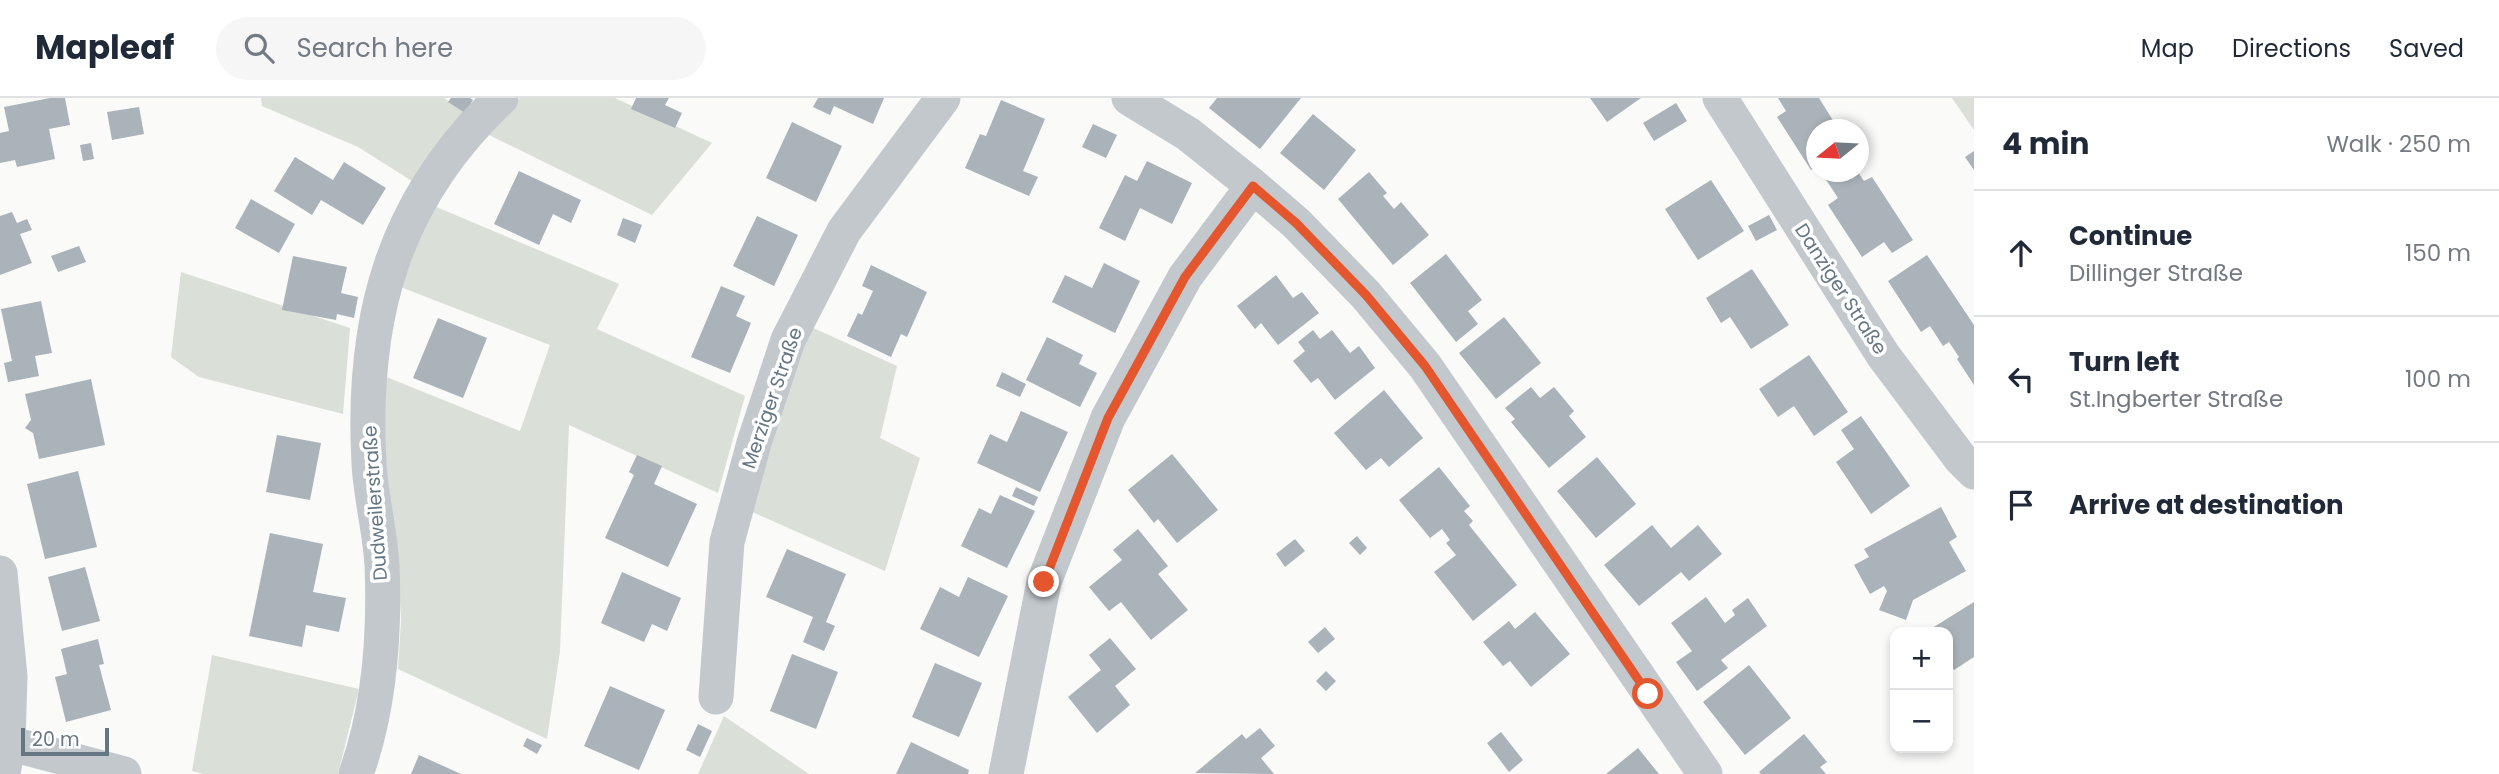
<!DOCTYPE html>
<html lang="en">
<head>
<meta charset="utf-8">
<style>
	body { margin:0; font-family:Poppins,sans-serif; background:#f6f6f7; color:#1f2937 }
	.controls { position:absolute; right:21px; bottom:21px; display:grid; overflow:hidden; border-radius:14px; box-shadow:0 4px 10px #0003 }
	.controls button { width:63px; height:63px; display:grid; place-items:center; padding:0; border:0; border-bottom:2px solid #e0e1e3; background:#fff; color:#1f2937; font:35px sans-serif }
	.compass { position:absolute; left:1806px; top:21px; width:63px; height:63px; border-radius:50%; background:#fff; box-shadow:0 4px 10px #0003; rotate:252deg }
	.scale { position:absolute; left:21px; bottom:18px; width:88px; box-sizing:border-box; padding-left:7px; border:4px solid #657683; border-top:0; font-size:19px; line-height:24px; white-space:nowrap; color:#657683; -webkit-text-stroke:5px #fff; paint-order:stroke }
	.stop { position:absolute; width:21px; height:21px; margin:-16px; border:5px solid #e4572e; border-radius:50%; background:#fff }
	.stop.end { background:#e4572e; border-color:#fff; box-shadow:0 2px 7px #0008 }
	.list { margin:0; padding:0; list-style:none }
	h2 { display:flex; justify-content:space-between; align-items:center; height:91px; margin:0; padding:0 28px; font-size:30px }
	h2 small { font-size:23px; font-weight:400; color:#747a83 }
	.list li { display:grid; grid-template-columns:46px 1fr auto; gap:21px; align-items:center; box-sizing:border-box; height:126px; padding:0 28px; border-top:2px solid #e0e1e3 }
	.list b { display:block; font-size:26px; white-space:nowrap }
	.list p { margin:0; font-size:23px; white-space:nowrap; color:#747a83 }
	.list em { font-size:23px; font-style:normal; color:#747a83 }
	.icon { flex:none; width:38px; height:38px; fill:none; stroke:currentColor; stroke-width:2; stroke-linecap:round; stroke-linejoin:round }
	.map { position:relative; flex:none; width:1974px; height:676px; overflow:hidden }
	header { display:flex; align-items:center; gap:42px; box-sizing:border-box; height:98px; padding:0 35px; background:#fff; border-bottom:2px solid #e0e1e3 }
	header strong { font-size:33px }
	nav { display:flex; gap:38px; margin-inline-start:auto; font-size:24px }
	.search { width:490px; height:63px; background:#f6f6f7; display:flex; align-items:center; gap:18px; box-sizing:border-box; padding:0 24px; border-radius:38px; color:#747a83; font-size:26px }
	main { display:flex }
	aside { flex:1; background:#fff }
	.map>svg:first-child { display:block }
	.green { fill:#dadfd7 }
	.building { fill:#aab3b9 }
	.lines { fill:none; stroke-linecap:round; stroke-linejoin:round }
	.minor { stroke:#c3c8cc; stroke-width:35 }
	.route { stroke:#e4572e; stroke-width:9 }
	.labels { text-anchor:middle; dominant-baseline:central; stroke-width:7; stroke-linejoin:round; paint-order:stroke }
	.street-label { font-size:19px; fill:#657683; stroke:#fff }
</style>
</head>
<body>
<header>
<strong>Mapleaf</strong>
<div class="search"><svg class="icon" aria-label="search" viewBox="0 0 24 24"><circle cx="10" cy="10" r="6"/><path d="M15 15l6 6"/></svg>Search here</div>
<nav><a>Map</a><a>Directions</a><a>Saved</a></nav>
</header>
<main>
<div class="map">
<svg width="1974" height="676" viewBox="0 0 1974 676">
	<rect width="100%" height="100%" fill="#fafaf8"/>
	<path class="green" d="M 261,0 L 444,0 L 465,15 L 412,83 L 358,49 L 262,8 Z
		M 520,0 L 615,0 L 712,45 L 652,117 L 489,37 L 509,10 Z
		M 1952,0 L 1974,0 L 1974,32 Z
		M 434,108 L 619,186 L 597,231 L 745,298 L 718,395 L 569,327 L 560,553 L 547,641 L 398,571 L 401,523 L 398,458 L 381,333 L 384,278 L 520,333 L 550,247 L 398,188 Z
		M 181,174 L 350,230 L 343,316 L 199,279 L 171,259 Z
		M 809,228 L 897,268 L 880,340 L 920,360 L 885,473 L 750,413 Z
		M 212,557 L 359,591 L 338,676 L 203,676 L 192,673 Z
		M 724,618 L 809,676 L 698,676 Z"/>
	<path class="building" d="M 50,0 L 65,0 L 70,27 L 49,31 L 55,61 L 17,69 L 15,62 L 0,65 L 0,35 L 9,33 L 4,9 Z
		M 451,0 L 470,0 L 473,2 L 465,15 L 448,4 Z
		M 636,0 L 669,0 L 665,7 L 682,15 L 675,30 L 631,11 Z
		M 818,0 L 884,0 L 873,26 L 834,8 L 830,17 L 813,9 Z
		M 1217,0 L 1301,0 L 1260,51 L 1209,10 Z
		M 1590,0 L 1641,0 L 1607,24 Z
		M 1778,0 L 1819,0 L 1839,32 L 1816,32 L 1816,69 L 1811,72 L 1777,19 L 1786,13 Z
		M 1001,2 L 1045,21 L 1023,73 L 1038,79 L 1029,98 L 965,70 L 980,36 L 986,38 Z
		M 1676,5 L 1687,23 L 1654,43 L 1643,25 Z
		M 139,9 L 144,36 L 112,42 L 107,14 Z
		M 1313,16 L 1356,52 L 1324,92 L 1280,55 Z
		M 792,24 L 842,48 L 816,104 L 766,80 Z
		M 1093,26 L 1117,37 L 1106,60 L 1082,49 Z
		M 91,45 L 94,61 L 83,63 L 80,47 Z
		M 1974,53 L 1974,72 L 1965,59 Z
		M 295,59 L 333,82 L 344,64 L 386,90 L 363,127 L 321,102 L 312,117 L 274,93 Z
		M 1147,63 L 1192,85 L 1172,126 L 1140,110 L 1125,143 L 1099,130 L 1125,77 L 1137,83 Z
		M 519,73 L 581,102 L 571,125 L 553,116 L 539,147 L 494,126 Z
		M 1369,74 L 1387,95 L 1383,98 L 1394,111 L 1401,104 L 1429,137 L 1393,167 L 1338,101 Z
		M 1821,74 L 1858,74 L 1864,83 L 1872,79 L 1913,142 L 1892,155 L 1884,144 L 1862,159 L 1828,107 L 1838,100 Z
		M 1711,82 L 1744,133 L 1698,162 L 1665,111 Z
		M 251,101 L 295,126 L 279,155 L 235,130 Z
		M 12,114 L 17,125 L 27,121 L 32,132 L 20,136 L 32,165 L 0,177 L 0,118 Z
		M 1769,117 L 1777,132 L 1756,143 L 1748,128 Z
		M 757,118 L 798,137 L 774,188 L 733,168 Z
		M 623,120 L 642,127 L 635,145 L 617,137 Z
		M 79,148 L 86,164 L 58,174 L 51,158 Z
		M 1446,156 L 1482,202 L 1468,213 L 1478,226 L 1456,244 L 1410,185 Z
		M 1927,157 L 1974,227 L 1974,287 L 1957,261 L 1959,259 L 1949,244 L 1943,248 L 1930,228 L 1921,234 L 1888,183 Z
		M 293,158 L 347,169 L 341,195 L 358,199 L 354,220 L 337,216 L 336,222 L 282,212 Z
		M 1104,165 L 1140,183 L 1115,235 L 1052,204 L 1065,177 L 1092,190 Z
		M 871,167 L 927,194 L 907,239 L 901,236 L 891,259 L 847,238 L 858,215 L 862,217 L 873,193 L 862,188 Z
		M 1752,171 L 1789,227 L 1751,251 L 1730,219 L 1721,225 L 1706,200 Z
		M 1276,177 L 1293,200 L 1302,194 L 1319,215 L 1278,247 L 1261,225 L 1255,231 L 1237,208 Z
		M 721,188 L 745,198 L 736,218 L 751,225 L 730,275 L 691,259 Z
		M 41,203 L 52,255 L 35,258 L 39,278 L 8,284 L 4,265 L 12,263 L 1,211 Z
		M 1504,219 L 1541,265 L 1496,301 L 1459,255 Z
		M 438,220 L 487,240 L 463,300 L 413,280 Z
		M 1313,232 L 1320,241 L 1332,232 L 1350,255 L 1359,248 L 1375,270 L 1335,302 L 1318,280 L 1311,285 L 1293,263 L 1305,253 L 1298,244 Z
		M 1047,239 L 1083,257 L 1079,266 L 1097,275 L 1080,309 L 1026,282 Z
		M 1809,257 L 1848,314 L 1814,338 L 1794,308 L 1778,319 L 1759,291 Z
		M 1002,274 L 1026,286 L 1020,299 L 996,288 Z
		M 91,281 L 105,347 L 39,361 L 33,335 L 25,330 L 31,322 L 25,296 Z
		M 1531,289 L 1540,300 L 1554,289 L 1574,313 L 1569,318 L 1586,339 L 1549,370 L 1511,324 L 1515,321 L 1505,310 Z
		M 1384,292 L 1423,340 L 1389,369 L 1381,360 L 1366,372 L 1334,335 Z
		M 1021,313 L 1068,334 L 1040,394 L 977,365 L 990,336 L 1007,344 Z
		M 1861,318 L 1910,388 L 1871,416 L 1836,364 L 1854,351 L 1841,332 Z
		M 277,337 L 321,345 L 310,402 L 266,394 Z
		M 1172,356 L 1218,412 L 1177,445 L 1158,421 L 1154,425 L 1128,392 Z
		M 637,357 L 662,368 L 654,386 L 697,406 L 668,469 L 605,440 L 634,377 L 629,374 Z
		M 1597,359 L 1636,406 L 1596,440 L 1557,393 Z
		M 1439,369 L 1470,408 L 1464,413 L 1473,423 L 1469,427 L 1517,487 L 1473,523 L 1434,474 L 1456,457 L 1446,445 L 1450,442 L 1442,431 L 1430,440 L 1399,402 Z
		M 78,373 L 97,449 L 45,461 L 27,386 Z
		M 1016,389 L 1038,399 L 1034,408 L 1012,398 Z
		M 1000,397 L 1035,413 L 1007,470 L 961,448 L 979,410 L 991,416 Z
		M 1941,409 L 1957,439 L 1949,444 L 1966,473 L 1913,502 L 1906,522 L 1879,512 L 1887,493 L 1884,488 L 1870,496 L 1854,467 L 1869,459 L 1864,451 Z
		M 1652,427 L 1671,450 L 1698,427 L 1722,456 L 1689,483 L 1681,474 L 1639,508 L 1604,467 Z
		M 1138,431 L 1168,468 L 1158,476 L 1188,512 L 1151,542 L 1121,504 L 1109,513 L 1089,489 L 1122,462 L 1113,452 Z
		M 270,435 L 323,446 L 313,494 L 346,500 L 339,534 L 306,527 L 302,549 L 249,538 Z
		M 1357,438 L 1367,450 L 1360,457 L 1349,445 Z
		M 1295,441 L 1305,453 L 1285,469 L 1276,456 Z
		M 787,451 L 846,476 L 826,524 L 835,528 L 824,553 L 803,544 L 813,519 L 766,499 Z
		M 85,469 L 100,523 L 62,533 L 48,479 Z
		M 622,474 L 681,500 L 667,533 L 652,526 L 644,544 L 601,525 Z
		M 968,479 L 1008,498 L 979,559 L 920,531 L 940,489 L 959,499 Z
		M 1706,499 L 1725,525 L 1735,517 L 1732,512 L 1748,500 L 1767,528 L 1721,562 L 1728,570 L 1697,593 L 1676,564 L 1692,553 L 1671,525 Z
		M 1974,504 L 1974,559 L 1954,572 L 1948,563 L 1948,534 L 1930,534 L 1929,532 Z
		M 1535,514 L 1570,556 L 1531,589 L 1510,563 L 1503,568 L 1483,544 L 1509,523 L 1515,531 Z
		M 1325,529 L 1335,541 L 1318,555 L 1308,544 Z
		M 1110,540 L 1136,571 L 1115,588 L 1130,607 L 1097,635 L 1068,599 L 1101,572 L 1089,557 Z
		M 98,541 L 104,566 L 99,567 L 111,612 L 66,624 L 55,579 L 67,576 L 61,551 Z
		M 792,556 L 838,574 L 816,631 L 770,613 Z
		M 935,565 L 982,585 L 959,639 L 912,619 Z
		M 1749,567 L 1791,620 L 1745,657 L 1703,604 Z
		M 1326,573 L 1336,583 L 1326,593 L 1316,583 Z
		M 610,588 L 665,612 L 639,672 L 584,648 Z
		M 698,626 L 712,633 L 700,659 L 686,652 Z
		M 1260,630 L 1275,648 L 1261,660 L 1274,676 L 1195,675 L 1242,636 L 1246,641 Z
		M 1501,634 L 1523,662 L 1509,674 L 1487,645 Z
		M 1804,636 L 1827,664 L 1820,669 L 1826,676 L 1761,676 L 1759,674 Z
		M 527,640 L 542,647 L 537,656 L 523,648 Z
		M 911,644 L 969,672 L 968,676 L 896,676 Z
		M 1638,650 L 1659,676 L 1606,676 Z
		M 419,657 L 461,676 L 411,676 Z"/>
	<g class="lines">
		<path class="minor" d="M 1129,0 L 1188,36 L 1253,88 L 1296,125 L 1366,197 L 1425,268 L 1705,676
			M 1720,0 L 1883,257 L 1961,361 L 1974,374
			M 0,475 L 10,579 L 8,645 L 3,676
			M 716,599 L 727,444 L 754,345 L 788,242 L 844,133 L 943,0
			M 8,645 L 124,676
			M 356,676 C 380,609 385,538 382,467 C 380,433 371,400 369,366 C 361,221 392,103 501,0
			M 1006,676 L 1044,484 L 1108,320 L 1185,179 L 1253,88"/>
	</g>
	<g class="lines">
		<path class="route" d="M 1044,484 L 1108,320 L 1185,179 L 1253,88 L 1296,125 L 1366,197 L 1425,268 L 1648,596"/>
	</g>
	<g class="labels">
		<g class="street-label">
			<text transform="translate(1841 191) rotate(57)">Danziger Straße</text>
			<text transform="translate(772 300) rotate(-71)">Merziger Straße</text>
			<text transform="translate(375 405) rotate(-94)">Dudweilerstraße</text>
		</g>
	</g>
</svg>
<div class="controls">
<button>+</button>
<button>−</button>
</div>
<svg class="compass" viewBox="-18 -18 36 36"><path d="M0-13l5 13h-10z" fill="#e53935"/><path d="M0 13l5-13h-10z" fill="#747a83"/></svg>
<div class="scale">20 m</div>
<div class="stop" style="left:1648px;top:596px"></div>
<div class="stop end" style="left:1044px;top:484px"></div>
</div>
<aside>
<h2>4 min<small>Walk · 250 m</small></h2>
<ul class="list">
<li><svg class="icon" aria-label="ahead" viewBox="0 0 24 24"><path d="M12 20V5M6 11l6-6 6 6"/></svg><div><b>Continue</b><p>Dillinger Straße</p></div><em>150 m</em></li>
<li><svg class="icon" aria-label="left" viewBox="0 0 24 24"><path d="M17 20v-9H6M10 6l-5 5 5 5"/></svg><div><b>Turn left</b><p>St.Ingberter Straße</p></div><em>100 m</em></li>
<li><svg class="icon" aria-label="arrive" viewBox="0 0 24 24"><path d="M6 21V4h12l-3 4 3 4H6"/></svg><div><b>Arrive at destination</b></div></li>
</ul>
</aside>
</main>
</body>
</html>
